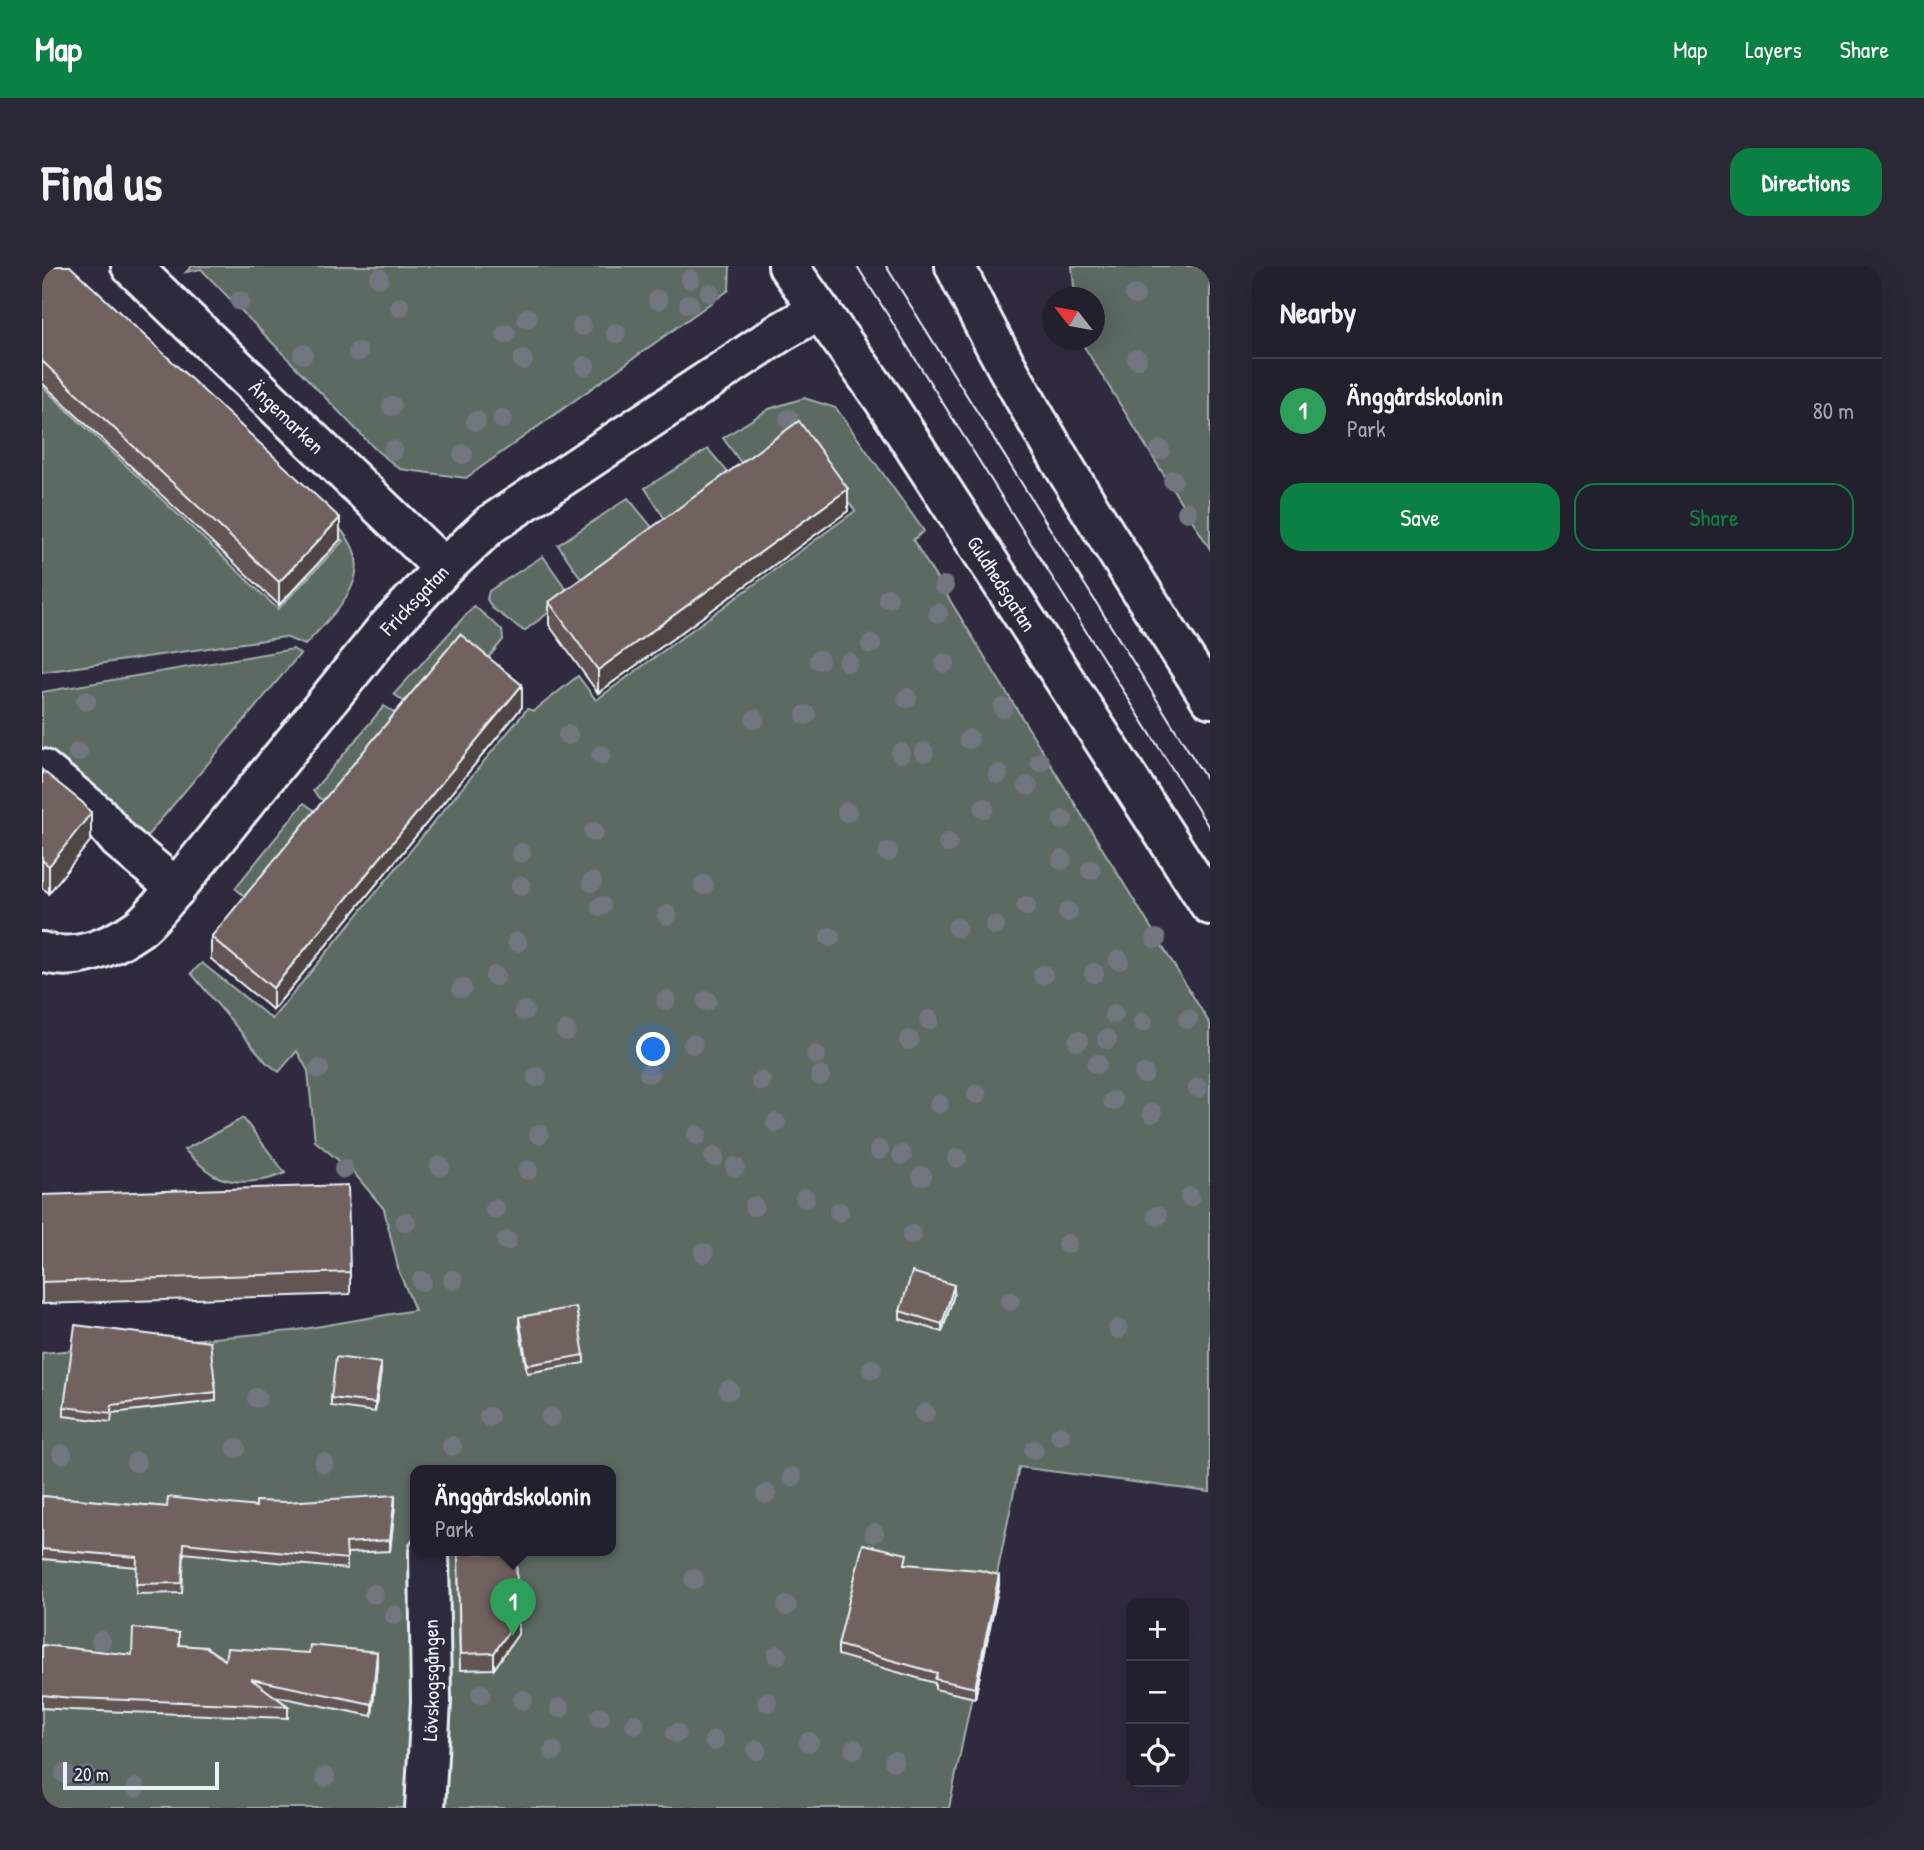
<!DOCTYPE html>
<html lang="en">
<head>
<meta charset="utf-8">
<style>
	body { margin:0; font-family:"Patrick Hand",sans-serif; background:#2b2836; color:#f1f3f6 }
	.controls { position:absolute; right:21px; bottom:21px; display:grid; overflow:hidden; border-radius:14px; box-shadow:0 7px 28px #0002 }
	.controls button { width:63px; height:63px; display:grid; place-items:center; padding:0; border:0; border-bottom:2px solid #403e4a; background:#23202e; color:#f1f3f6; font:35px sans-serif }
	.compass { position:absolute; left:1000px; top:21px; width:63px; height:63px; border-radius:50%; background:#23202e; box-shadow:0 7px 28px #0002; rotate:301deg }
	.scale { position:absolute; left:21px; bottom:18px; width:156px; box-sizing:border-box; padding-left:7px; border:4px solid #e8f1f8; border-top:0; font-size:19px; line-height:24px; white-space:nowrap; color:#e8f1f8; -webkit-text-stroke:5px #2f2a3d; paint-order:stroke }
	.you { position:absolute; left:612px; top:784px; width:24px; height:24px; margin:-18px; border:5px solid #fff; border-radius:50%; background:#1a73e8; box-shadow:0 0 0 10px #1a73e833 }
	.badge { display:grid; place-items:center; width:46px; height:46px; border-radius:50%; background:#0b8043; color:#fff; font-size:23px; font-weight:700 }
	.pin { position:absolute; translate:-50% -58px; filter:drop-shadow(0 2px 4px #0008) }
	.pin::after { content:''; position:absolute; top:37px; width:24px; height:21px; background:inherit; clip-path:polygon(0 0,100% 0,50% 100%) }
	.popup { position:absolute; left:368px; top:1199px; width:206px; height:91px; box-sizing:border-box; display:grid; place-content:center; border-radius:14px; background:#23202e; filter:drop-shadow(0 2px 5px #0005); font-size:23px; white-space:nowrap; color:#a3a3aa }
	.popup b { font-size:26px; color:#f1f3f6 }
	.popup::after { content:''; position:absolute; left:50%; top:100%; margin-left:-14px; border:14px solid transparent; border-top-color:#23202e }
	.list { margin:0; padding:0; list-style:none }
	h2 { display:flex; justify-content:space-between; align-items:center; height:91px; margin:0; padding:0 28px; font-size:30px }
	h2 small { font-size:23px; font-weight:400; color:#a3a3aa }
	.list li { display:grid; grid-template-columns:46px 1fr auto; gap:21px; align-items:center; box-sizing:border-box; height:105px; padding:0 28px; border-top:2px solid #403e4a }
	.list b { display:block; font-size:26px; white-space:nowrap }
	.list p { margin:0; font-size:23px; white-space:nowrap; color:#a3a3aa }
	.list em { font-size:23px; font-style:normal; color:#a3a3aa }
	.actions { display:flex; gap:14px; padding:21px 28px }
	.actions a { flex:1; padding:16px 0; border:2px solid #0b8043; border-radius:21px; text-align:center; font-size:24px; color:#0b8043 }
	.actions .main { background:#0b8043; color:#fff }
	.icon { flex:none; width:38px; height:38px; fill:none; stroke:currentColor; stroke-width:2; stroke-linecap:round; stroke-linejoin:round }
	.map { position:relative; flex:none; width:1168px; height:1542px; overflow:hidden; border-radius:21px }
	header { display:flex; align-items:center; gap:42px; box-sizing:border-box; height:98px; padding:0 35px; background:#0b8043; color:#fff }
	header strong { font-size:33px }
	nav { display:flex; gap:38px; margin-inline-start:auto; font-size:24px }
	.intro { display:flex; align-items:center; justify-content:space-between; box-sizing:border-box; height:168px; padding:0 42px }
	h1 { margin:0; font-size:49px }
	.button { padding:18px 32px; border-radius:21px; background:#0b8043; color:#fff; font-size:24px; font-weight:700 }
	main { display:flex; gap:42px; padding:0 42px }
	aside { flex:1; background:#23202e; border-radius:21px; box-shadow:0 7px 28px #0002 }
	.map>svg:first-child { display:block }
	.green { fill:#5b6b62; stroke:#a2aead; stroke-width:2; fill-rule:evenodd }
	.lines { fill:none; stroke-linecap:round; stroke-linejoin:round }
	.minor-casing { stroke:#e8f1f8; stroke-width:44 }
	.minor { stroke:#2f2a3d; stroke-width:38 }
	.tram { stroke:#e8f1f8; stroke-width:2 }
	.tree { fill:#72767e }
	.wall { fill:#625452; stroke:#e8f1f8; stroke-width:2 }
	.shaded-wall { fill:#504542; stroke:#e8f1f8; stroke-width:2 }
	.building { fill:#72625f; stroke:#e8f1f8; stroke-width:2 }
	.labels { text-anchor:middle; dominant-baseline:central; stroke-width:5; stroke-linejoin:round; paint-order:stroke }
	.street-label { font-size:21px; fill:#e8f1f8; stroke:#2f2a3d }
</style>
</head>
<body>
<header>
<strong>Map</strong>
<nav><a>Map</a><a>Layers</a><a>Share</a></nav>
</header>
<div class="intro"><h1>Find us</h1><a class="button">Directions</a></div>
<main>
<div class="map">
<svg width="1168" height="1542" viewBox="0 0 1168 1542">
	<rect width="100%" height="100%" fill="#2f2a3d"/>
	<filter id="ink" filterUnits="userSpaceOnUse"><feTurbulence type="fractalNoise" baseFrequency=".0143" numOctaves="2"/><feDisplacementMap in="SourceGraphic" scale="14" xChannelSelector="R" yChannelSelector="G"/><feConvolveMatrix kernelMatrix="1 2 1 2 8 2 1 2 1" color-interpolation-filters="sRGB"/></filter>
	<g filter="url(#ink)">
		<path class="green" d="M 150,0 L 688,0 L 687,24 L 424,212 L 358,203 L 334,184 L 159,3 L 144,6 Z
			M 1030,0 L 1168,0 L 1168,283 L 1038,74 L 1052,74 L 1052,32 L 1033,31 Z
			M 0,120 L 236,343 L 301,275 L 286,259 L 289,254 C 344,302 299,340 263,379 L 243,371 L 0,406 Z
			M 762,132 L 794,142 L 882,265 L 871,274 L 1168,758 L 1168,1226 L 977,1201 L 907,1542 L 0,1542 L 0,1087 L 250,1065 L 373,1044 L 357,1006 L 342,943 L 312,907 L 273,875 L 266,805 L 255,785 L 237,806 L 224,796 L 149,707 L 160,697 L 230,753 L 485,443 L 492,445 L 536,410 L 554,434 L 813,245 L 760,172 L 707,208 L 681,172 L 727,143 ZM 373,1204 L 569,1204 L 569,1284 L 373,1284 Z
			M 666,183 L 696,218 L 630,264 L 603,222 Z
			M 586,232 L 619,272 L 547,324 L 516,279 Z
			M 501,290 L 529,330 L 482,365 L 450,342 L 445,333 L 447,325 Z
			M 432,340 L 460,364 L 461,374 L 437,403 L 372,443 L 352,428 Z
			M 251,383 L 258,388 L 100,576 L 0,490 L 0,426 Z
			M 342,440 L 363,453 L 292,540 L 277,532 L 271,525 Z
			M 262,537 L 283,552 L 212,638 L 193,622 Z
			M 201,852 L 243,907 C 224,916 192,920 172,909 C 161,903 152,892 142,884 Z"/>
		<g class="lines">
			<defs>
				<g id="minor">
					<path id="s1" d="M 89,0 L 402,302"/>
					<path id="s2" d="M 746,0 L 842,134 L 1168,639"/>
					<path d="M 913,0 C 985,151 1078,291 1168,432"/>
					<path d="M 0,503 L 56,549 L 77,574 L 134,622"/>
					<path id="s3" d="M 0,686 C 33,697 70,681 97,662 C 110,652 122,635 134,622 L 343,364 L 402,302 L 449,258 L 739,66 L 777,44"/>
					<path id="s4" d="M 383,1542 L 389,1436 L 387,1286"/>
				</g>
			</defs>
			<use href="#minor" class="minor-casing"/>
			<use href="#minor" class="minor"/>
			<path class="tram" d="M 815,0 L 1168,563
				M 844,0 L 1168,519"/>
		</g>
		<g class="tree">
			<circle cx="337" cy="12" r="10"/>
			<circle cx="648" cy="13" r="10"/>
			<circle cx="668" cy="27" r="10"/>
			<circle cx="1093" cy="29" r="10"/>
			<circle cx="616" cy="34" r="10"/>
			<circle cx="198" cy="35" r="10"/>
			<circle cx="647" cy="38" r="10"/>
			<circle cx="358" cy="41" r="10"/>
			<circle cx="485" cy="52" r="10"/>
			<circle cx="540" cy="60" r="10"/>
			<circle cx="574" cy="67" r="10"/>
			<circle cx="464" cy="68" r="10"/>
			<circle cx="316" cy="86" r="10"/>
			<circle cx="261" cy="88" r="10"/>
			<circle cx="1095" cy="93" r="10"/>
			<circle cx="481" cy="94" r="10"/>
			<circle cx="543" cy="100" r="10"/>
			<circle cx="350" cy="140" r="10"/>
			<circle cx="460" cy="153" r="10"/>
			<circle cx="747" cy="153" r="10"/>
			<circle cx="434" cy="155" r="10"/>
			<circle cx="351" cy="184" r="10"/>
			<circle cx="1118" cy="184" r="10"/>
			<circle cx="421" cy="188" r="10"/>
			<circle cx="1131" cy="214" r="10"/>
			<circle cx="1145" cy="246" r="10"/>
			<circle cx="902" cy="320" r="10"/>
			<circle cx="846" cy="332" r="10"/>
			<circle cx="896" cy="347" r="10"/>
			<circle cx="829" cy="378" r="10"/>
			<circle cx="777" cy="394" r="10"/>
			<circle cx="806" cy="396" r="10"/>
			<circle cx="903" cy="397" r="10"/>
			<circle cx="865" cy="432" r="10"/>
			<circle cx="44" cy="435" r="10"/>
			<circle cx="961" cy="442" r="10"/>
			<circle cx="764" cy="449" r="10"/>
			<circle cx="713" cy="453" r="10"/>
			<circle cx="526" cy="469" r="10"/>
			<circle cx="927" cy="473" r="10"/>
			<circle cx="36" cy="486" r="10"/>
			<circle cx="882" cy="486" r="10"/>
			<circle cx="859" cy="487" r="10"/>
			<circle cx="559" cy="489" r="10"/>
			<circle cx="998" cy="496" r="10"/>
			<circle cx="956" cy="508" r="10"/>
			<circle cx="986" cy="520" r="10"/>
			<circle cx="942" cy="542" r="10"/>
			<circle cx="805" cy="546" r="10"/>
			<circle cx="1021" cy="554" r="10"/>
			<circle cx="552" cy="566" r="10"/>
			<circle cx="906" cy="577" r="10"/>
			<circle cx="846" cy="586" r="10"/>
			<circle cx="479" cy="587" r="10"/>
			<circle cx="1020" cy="594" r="10"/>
			<circle cx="1049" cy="604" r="10"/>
			<circle cx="550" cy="616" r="10"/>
			<circle cx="662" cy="619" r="10"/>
			<circle cx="479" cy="620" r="10"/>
			<circle cx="559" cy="640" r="10"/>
			<circle cx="984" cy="640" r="10"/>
			<circle cx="1026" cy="646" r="10"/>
			<circle cx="625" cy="649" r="10"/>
			<circle cx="953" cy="660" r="10"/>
			<circle cx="915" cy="662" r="10"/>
			<circle cx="788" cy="671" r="10"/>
			<circle cx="1114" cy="673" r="10"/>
			<circle cx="475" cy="676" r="10"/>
			<circle cx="1077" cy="694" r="10"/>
			<circle cx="1052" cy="707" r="10"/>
			<circle cx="1001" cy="709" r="10"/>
			<circle cx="453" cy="710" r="10"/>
			<circle cx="420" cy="722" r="10"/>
			<circle cx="624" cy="734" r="10"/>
			<circle cx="665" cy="735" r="10"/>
			<circle cx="482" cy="745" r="10"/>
			<circle cx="1072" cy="748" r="10"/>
			<circle cx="1146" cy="753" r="10"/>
			<circle cx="887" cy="754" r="10"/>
			<circle cx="1101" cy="756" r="10"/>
			<circle cx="524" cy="765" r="10"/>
			<circle cx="1065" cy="773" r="10"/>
			<circle cx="867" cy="774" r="10"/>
			<circle cx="1036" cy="775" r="10"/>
			<circle cx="651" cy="778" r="10"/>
			<circle cx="774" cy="789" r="10"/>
			<circle cx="1055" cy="798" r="10"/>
			<circle cx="277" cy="803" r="10"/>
			<circle cx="607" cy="807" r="10"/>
			<circle cx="1102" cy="808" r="10"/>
			<circle cx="778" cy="810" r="10"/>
			<circle cx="495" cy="811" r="10"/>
			<circle cx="719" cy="815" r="10"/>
			<circle cx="1156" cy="822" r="10"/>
			<circle cx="935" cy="828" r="10"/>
			<circle cx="1071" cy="835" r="10"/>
			<circle cx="897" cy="838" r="10"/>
			<circle cx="1110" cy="847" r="10"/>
			<circle cx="734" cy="857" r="10"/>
			<circle cx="497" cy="868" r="10"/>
			<circle cx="655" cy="869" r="10"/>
			<circle cx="837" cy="884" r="10"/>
			<circle cx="860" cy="889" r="10"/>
			<circle cx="672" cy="891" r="10"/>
			<circle cx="915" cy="892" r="10"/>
			<circle cx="398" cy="900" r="10"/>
			<circle cx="693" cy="901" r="10"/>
			<circle cx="302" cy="903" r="10"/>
			<circle cx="486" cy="904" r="10"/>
			<circle cx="880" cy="910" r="10"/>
			<circle cx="1148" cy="931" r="10"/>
			<circle cx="763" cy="932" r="10"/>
			<circle cx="712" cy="940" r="10"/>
			<circle cx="453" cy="943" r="10"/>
			<circle cx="797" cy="946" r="10"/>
			<circle cx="1115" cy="950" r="10"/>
			<circle cx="364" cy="956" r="10"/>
			<circle cx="870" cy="969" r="10"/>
			<circle cx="465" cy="975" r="10"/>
			<circle cx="1025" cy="978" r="10"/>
			<circle cx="662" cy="987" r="10"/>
			<circle cx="411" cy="1014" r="10"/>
			<circle cx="380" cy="1015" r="10"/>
			<circle cx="968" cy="1035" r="10"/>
			<circle cx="1076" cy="1063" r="10"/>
			<circle cx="830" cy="1103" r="10"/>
			<circle cx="687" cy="1124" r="10"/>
			<circle cx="215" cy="1132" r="10"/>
			<circle cx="883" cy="1147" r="10"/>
			<circle cx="447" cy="1151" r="10"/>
			<circle cx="509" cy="1151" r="10"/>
			<circle cx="1018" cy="1169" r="10"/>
			<circle cx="410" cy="1180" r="10"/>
			<circle cx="194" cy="1182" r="10"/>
			<circle cx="992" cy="1184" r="10"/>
			<circle cx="20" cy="1188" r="10"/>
			<circle cx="94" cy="1196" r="10"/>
			<circle cx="282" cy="1197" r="10"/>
			<circle cx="750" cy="1211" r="10"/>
			<circle cx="724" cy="1228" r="10"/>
			<circle cx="832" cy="1267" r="10"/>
			<circle cx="652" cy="1313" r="10"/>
			<circle cx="332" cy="1328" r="10"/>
			<circle cx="745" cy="1340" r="10"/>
			<circle cx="352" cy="1349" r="10"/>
			<circle cx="59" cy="1375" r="10"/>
			<circle cx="735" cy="1389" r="10"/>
			<circle cx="439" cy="1428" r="10"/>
			<circle cx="481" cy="1434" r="10"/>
			<circle cx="725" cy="1436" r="10"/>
			<circle cx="518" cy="1442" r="10"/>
			<circle cx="558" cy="1451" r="10"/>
			<circle cx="593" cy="1458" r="10"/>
			<circle cx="634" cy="1467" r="10"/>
			<circle cx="672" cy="1475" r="10"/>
			<circle cx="767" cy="1476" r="10"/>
			<circle cx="812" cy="1483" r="10"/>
			<circle cx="715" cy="1484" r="10"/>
			<circle cx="511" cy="1485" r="10"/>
			<circle cx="852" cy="1495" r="10"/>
			<circle cx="23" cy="1508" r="10"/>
			<circle cx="45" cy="1510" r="10"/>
			<circle cx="283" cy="1511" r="10"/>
			<circle cx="93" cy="1522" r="10"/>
		</g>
		<path class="wall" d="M 0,0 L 298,274 L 237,339 L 0,117 Z
			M 806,245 L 556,427 L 507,359 L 507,336 Z
			M 480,441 L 231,744 L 169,693 L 169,671 Z
			M 0,504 L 49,574 L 7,627 L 0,622 Z
			M 0,929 L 308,1006 L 308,1028 L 0,1038 Z
			M 912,1028 L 900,1066 L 858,1053 L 858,1045 Z
			M 477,1051 L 542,1089 L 542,1097 L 485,1107 L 477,1059 Z
			M 339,1105 L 333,1146 L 289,1140 L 289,1132 Z
			M 174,1126 L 174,1135 L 70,1147 L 69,1156 L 22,1150 L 22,1141 Z
			M 0,1230 L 125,1241 L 353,1239 L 348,1285 L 305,1287 L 305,1303 L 142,1287 L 140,1327 L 94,1328 L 95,1301 L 0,1293 Z
			M 416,1287 L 476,1368 L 452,1403 L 418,1404 Z
			M 865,1298 L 957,1319 L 933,1432 L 893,1423 L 893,1417 L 796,1389 L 796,1379 Z
			M 0,1379 L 90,1389 L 137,1379 L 183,1394 L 335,1398 L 330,1450 L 232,1430 L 246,1440 L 246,1452 L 30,1444 L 0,1442 Z"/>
		<path class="shaded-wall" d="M 806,223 L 806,245 L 556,427 L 556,404 Z
			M 298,252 L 298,274 L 237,339 L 237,316 Z
			M 480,419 L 480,441 L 231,744 L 231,722 Z
			M 49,547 L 49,574 L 7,627 L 7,600 Z
			M 912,1019 L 912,1028 L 900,1066 L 900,1058 Z
			M 339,1097 L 339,1105 L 333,1146 L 333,1137 Z
			M 353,1229 L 353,1239 L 348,1285 L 348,1274 Z
			M 957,1309 L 957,1319 L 933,1432 L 933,1422 Z
			M 476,1352 L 476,1368 L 452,1403 L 452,1387 Z
			M 335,1386 L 335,1398 L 330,1450 L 330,1438 Z"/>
		<path class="building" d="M 0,0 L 28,0 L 298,252 L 237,316 L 0,95 Z
			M 757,155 L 806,223 L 556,404 L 507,336 Z
			M 418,368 L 480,419 L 231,722 L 169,671 Z
			M 0,504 L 41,537 L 49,547 L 7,600 L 0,594 Z
			M 306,919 L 308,1006 L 0,1016 L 0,929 Z
			M 870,1006 L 912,1019 L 900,1058 L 858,1045 Z
			M 534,1041 L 542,1089 L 485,1099 L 477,1051 Z
			M 33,1059 L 168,1076 L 174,1126 L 70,1139 L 69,1147 L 22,1141 Z
			M 294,1091 L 339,1097 L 333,1137 L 289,1132 Z
			M 353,1229 L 348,1274 L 304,1277 L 305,1293 L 142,1277 L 140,1317 L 94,1318 L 95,1291 L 0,1283 L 0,1230 L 125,1241 L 126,1231 L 214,1241 L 214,1235 L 244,1236 Z
			M 821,1278 L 865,1288 L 863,1298 L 937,1304 L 957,1309 L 933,1422 L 893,1413 L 895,1407 L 796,1379 Z
			M 474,1286 L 476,1352 L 452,1387 L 418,1388 L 416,1287 Z
			M 91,1362 L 137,1367 L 137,1379 L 164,1381 L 183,1394 L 185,1382 L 267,1387 L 268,1379 L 335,1386 L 330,1438 L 209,1413 L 246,1440 L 30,1432 L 0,1429 L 0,1379 L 90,1389 Z"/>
	</g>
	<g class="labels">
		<g class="street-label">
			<text stroke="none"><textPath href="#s1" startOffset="217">Ängemarken</textPath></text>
			<text stroke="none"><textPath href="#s2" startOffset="383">Guldhedsgatan</textPath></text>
			<text stroke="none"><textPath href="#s3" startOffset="532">Fricksgatan</textPath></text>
			<text stroke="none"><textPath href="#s4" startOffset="128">Lövskogsgången</textPath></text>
		</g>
	</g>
</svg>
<div class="controls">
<button>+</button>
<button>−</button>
<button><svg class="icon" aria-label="locate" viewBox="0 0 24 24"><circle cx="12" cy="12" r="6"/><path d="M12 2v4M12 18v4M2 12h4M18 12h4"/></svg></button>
</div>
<svg class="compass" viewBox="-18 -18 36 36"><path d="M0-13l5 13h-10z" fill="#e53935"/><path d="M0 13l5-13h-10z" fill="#a3a3aa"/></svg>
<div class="scale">20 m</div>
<div class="you"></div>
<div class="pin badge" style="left:471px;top:1370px;background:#2e9e5b">1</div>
<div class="popup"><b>Änggårdskolonin</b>Park</div>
</div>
<aside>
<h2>Nearby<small></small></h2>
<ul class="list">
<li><span class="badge" style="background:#2e9e5b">1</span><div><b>Änggårdskolonin</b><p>Park</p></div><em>80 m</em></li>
</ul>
<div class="actions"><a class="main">Save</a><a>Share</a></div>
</aside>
</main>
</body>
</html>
